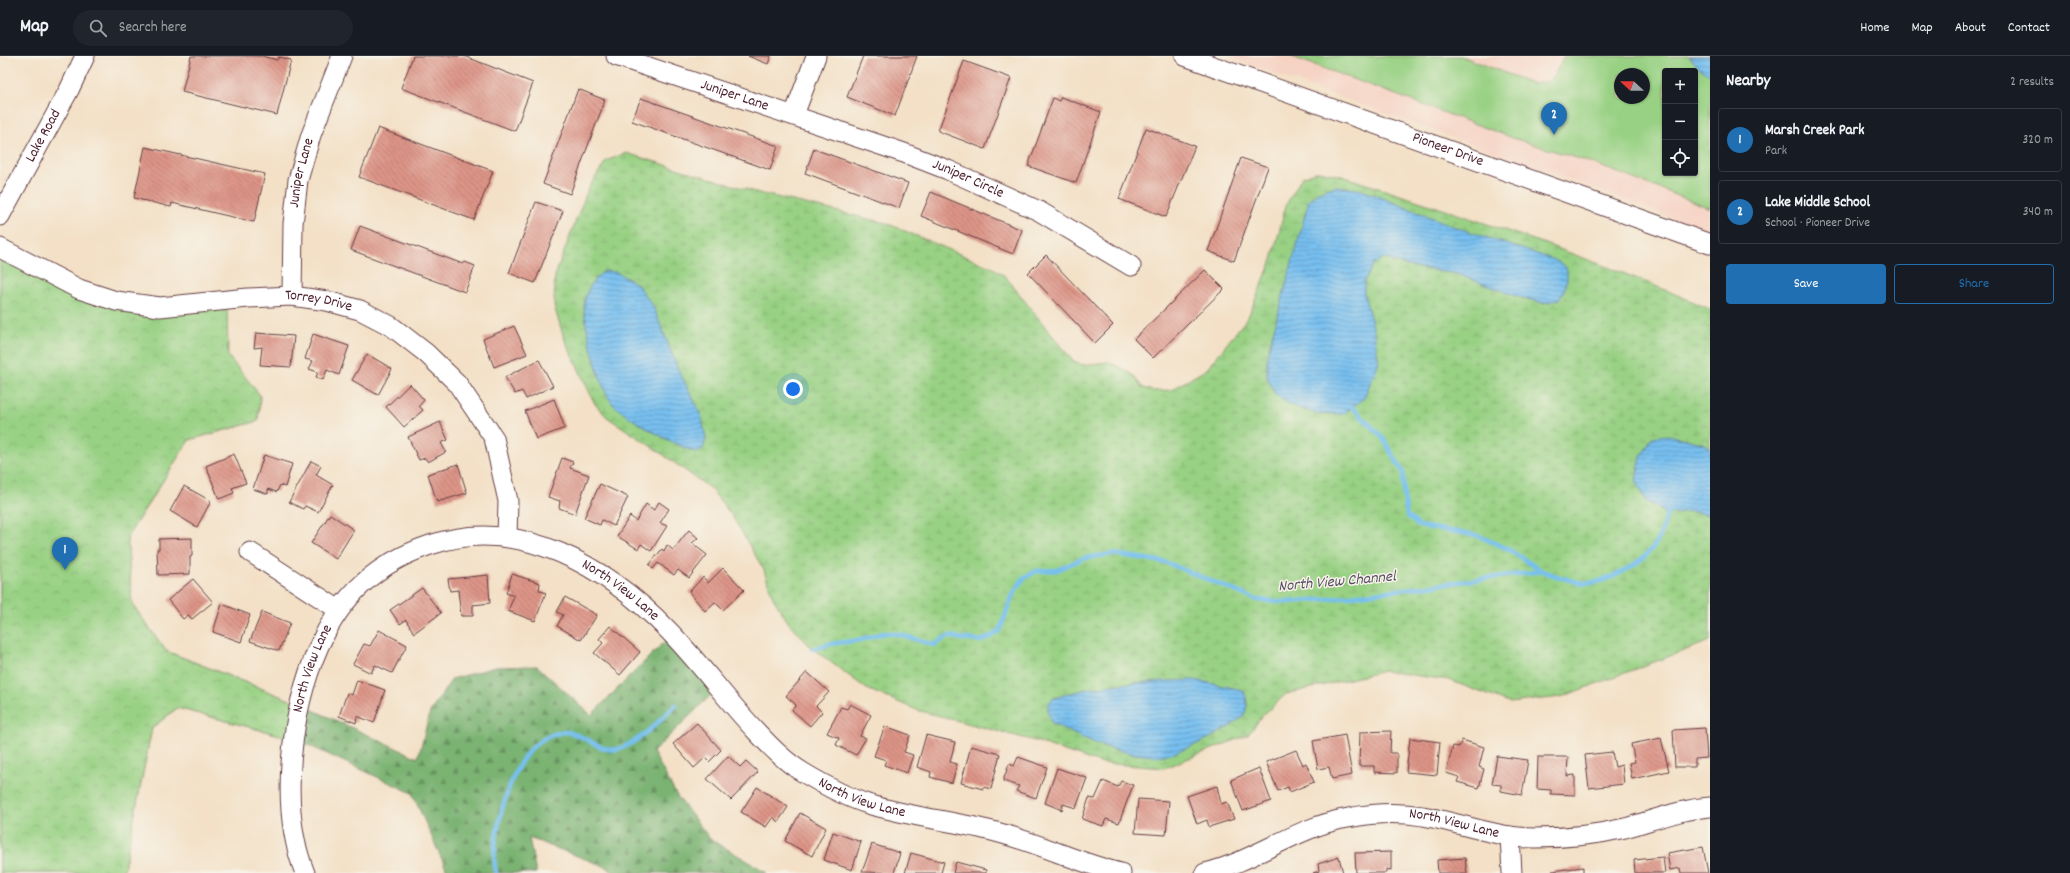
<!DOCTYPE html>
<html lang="en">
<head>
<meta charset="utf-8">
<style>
	body { margin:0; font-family:Dekko,sans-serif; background:#20242c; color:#f1f3f6 }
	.controls { position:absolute; right:12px; top:12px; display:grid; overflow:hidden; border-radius:4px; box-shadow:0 1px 3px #0004 }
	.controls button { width:36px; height:36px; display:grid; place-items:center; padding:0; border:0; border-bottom:1px solid #363941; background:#171b24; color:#f1f3f6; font:20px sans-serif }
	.compass { position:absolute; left:1614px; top:12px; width:36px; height:36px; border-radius:50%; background:#171b24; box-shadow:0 1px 3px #0004; rotate:291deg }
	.you { position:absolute; left:793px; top:333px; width:14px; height:14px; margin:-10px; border:3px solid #fff; border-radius:50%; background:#1a73e8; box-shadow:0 0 0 6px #1a73e833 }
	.badge { display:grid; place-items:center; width:26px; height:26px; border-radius:50%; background:#1f6fb2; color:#fff; font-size:13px; font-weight:700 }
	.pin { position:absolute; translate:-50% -33px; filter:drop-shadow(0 1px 2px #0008) }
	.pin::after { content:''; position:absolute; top:21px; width:14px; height:12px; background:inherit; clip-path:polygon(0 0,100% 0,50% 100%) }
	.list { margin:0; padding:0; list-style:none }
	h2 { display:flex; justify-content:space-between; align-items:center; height:52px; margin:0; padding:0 16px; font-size:17px }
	h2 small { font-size:13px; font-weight:400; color:#9ea1a6 }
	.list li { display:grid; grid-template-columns:26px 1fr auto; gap:12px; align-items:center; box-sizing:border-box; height:64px; margin:0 8px 8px; padding:0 8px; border:1px solid #363941; border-radius:4px }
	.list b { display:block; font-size:15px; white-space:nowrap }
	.list p { margin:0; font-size:13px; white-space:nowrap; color:#9ea1a6 }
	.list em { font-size:13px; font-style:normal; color:#9ea1a6 }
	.actions { display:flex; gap:8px; padding:12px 16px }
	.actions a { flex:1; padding:9px 0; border:1px solid #1f6fb2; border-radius:4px; text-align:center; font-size:14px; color:#1f6fb2 }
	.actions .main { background:#1f6fb2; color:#fff }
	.icon { flex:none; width:22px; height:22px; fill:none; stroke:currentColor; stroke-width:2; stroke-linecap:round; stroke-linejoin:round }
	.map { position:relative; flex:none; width:1710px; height:817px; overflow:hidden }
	header { display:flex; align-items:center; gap:24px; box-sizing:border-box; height:56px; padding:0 20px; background:#171b24; border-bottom:1px solid #363941 }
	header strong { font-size:19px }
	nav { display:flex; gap:22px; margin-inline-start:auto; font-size:14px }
	.search { width:280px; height:36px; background:#20242c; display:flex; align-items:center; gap:10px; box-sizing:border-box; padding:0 14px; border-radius:22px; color:#9ea1a6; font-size:15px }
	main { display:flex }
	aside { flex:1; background:#171b24 }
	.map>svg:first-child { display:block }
	.built { fill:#f6d2c3; fill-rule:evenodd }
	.grass { fill:#99d184; stroke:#727858; fill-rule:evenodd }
	.forest { fill:url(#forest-firs); stroke:#62694e }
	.wetland { fill:url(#wetland-marsh); stroke:#727858 }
	.park { fill:url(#park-crowns); stroke:#727858 }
	.water { fill:url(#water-rules); stroke:#60708e }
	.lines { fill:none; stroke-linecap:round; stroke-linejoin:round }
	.stream { stroke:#77c0f0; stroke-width:4.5 }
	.building { fill:url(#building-back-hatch) }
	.minor-casing { stroke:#633c42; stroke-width:21 }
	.minor { stroke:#fff; stroke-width:19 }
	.labels { text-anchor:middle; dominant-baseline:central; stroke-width:3; stroke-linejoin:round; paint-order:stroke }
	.street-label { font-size:15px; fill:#4a1f2b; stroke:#f7f3e8 }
	.water-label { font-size:16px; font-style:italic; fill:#584f66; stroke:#f7f3e8 }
</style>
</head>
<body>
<header>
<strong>Map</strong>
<div class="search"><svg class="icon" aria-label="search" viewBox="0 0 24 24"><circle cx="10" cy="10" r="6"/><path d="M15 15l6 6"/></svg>Search here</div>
<nav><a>Home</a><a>Map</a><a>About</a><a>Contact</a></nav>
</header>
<main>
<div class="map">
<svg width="1710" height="817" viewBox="0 0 1710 817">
	<defs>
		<pattern id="forest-firs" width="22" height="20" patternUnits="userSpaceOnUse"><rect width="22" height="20" fill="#7ab372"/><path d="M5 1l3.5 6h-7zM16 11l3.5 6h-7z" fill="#66915e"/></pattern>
		<pattern id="wetland-marsh" width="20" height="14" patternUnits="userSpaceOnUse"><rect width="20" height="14" fill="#99d184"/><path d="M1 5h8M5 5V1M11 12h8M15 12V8" fill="none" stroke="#85b372"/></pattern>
		<pattern id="park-crowns" width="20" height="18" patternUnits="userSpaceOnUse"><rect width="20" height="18" fill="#99d184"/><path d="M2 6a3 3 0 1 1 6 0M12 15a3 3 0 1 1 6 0" fill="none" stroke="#85b372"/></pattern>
		<pattern id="water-rules" width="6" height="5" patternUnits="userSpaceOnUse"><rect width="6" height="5" fill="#77c0f0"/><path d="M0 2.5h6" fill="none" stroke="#649bc3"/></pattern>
		<pattern id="building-back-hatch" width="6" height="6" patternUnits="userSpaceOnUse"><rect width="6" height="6" fill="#dd9487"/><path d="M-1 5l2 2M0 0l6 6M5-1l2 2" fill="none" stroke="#b5786f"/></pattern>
	</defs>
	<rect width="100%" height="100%" fill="#f7f3e8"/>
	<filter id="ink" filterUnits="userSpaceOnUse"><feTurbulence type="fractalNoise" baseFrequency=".025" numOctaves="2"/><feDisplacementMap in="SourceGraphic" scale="8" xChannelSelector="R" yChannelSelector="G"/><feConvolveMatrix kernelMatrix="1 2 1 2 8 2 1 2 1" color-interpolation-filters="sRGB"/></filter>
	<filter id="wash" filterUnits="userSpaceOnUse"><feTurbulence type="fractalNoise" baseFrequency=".012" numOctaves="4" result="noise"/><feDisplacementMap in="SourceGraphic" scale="16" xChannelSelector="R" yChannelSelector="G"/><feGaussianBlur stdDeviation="0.9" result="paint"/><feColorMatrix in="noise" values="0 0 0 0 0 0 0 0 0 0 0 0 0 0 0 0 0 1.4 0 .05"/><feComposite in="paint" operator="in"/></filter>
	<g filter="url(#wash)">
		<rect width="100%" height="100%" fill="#f3e0c6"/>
		<path class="built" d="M 1225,0 L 1710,0 L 1710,176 L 1546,115 ZM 1665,15 L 1695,15 L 1695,117 L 1665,117 ZM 1620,18 L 1644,18 L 1644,42 L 1620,42 Z"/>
		<path class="grass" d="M 1290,0 L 1461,0 L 1534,28 L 1548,25 L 1554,20 L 1564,0 L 1710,0 L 1710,152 L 1592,107 L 1513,82 ZM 1665,15 L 1695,15 L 1695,117 L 1665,117 ZM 1620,18 L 1644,18 L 1644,42 L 1620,42 Z"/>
		<path class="forest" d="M 0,231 L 260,339 L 258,365 L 189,384 L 127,481 L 132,548 L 166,595 L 300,648 L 418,702 L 430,656 L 452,623 L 495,611 L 537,610 L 591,659 L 672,578 L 718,632 L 653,696 L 677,740 L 710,783 L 768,817 L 614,817 L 604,810 L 529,782 L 536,817 L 448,817 L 412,737 L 295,683 L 177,652 L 152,672 L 123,817 L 0,817 Z"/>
		<path class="wetland" d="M 626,97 L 759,137 L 886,167 L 993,212 L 1005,220 L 1012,229 L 1072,304 L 1083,309 L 1108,306 L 1122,312 L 1134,320 L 1142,331 L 1152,335 L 1171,334 L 1207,313 L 1248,261 L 1272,204 L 1286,149 L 1302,121 L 1318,115 L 1339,119 C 1464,160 1590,200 1710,253 L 1710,585 L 1561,641 L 1509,647 L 1449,624 L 1384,615 L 1286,638 L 1263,659 L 1248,679 L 1164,712 L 1100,707 L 1035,685 L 917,654 L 867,633 L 813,593 L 790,569 L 773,542 L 764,514 L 732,460 L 711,433 L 658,395 L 607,361 L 595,348 L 564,282 L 554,250 L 555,219 L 588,133 L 606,105 Z"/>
		<path class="park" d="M 0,192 L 116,245 L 227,244 L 228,300 L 260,339 L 258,365 L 189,384 L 127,481 L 132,548 L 166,595 L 300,648 L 295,683 L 177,652 L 152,672 L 123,817 L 0,817 Z"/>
		<path class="water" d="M 1689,0 L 1710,0 L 1710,18 L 1700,13 Z
			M 1336,130 L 1362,134 L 1458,172 L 1555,204 L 1566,211 C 1569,225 1566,233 1558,244 L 1543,247 L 1516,240 L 1457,218 L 1408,210 L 1383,202 L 1373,209 L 1364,225 L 1364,238 L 1373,271 L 1379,306 L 1364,342 L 1343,358 L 1317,358 L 1290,349 L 1275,338 L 1267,321 L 1267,299 L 1309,144 L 1318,136 Z
			M 605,215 L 616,216 L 637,228 L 653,250 L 678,313 L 701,358 L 706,383 L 703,393 L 696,396 C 680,392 622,360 612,347 C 599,330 585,272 584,251 C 584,237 593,222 605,215 Z
			M 1668,379 L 1702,387 L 1710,391 L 1710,459 L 1690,455 L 1667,458 L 1646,445 L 1636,424 L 1641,401 L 1652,381 Z
			M 1194,624 L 1243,634 C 1248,643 1249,654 1241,662 C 1226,676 1175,701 1155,700 C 1117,698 1083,684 1051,666 C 1048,657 1045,650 1052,643 C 1098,626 1147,626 1194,624 Z"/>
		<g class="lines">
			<path class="stream" d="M 1352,351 L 1382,381 L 1403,416 L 1404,441 L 1407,460 L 1419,470 L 1476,479 L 1506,492 L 1542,515
				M 813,593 L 830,588 L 860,584 L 884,577 L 898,578 L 935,589 L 944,582 L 951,580 L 957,582 L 981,585 L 990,581 L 1000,574 L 1013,538 L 1023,523 L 1036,515 L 1057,514 L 1084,502 L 1114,498 L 1165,506 L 1257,544 L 1286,546 L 1328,543 L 1542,515 C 1556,520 1569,525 1584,527 C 1607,528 1641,508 1655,489 C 1661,481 1664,467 1667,458
				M 496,817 C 489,787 508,720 528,696 C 537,685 552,676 567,676 C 582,677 603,698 618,693 C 641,686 659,664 676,649"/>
		</g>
		<g id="blocks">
			<path class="building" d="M 191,0 L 262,0 L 277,4 L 279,1 L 291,4 L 277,59 L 182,36 Z
				M 413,0 L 464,0 L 533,27 L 515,75 L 401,32 Z
				M 748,0 L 771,0 L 768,8 Z
				M 863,0 L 917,0 L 895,60 L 847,41 Z
				M 964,5 L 1011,22 L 985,93 L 938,75 Z
				M 578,33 L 605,44 L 570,138 L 543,128 Z
				M 1061,41 L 1101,56 L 1076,127 L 1028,110 L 1053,42 L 1059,45 Z
				M 641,42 L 778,90 L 770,114 L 632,65 Z
				M 378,72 L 493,115 L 474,164 L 359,121 Z
				M 1146,72 L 1195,90 L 1166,161 L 1119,143 Z
				M 145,91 L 265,118 L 254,166 L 172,147 L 171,151 L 134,142 Z
				M 814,93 L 908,127 L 899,152 L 805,117 Z
				M 1241,102 L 1268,111 L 1234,205 L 1208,195 Z
				M 931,136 L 1022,174 L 1013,198 L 921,160 Z
				M 536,146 L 563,155 L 535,227 L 509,217 Z
				M 360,170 L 463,208 L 465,206 L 475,210 L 465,236 L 351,194 Z
				M 1046,199 L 1113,269 L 1095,287 L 1028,217 Z
				M 1205,214 L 1224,233 L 1153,302 L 1134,283 Z
				M 514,270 L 527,298 L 494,311 L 483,283 Z
				M 256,277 L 294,280 L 291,311 L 260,309 L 262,291 L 254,292 Z
				M 313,278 L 349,290 L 339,319 L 327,314 L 323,324 L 316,321 L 318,316 L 309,313 L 313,305 L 305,303 Z
				M 367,298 L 392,313 L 378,339 L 352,324 Z
				M 539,304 L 553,330 L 526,343 L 522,335 L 515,338 L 505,321 Z
				M 410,328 L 424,344 L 419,350 L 423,354 L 404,371 L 386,351 Z
				M 554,343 L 565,372 L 536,383 L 525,355 Z
				M 440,366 L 448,384 L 441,387 L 446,396 L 428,406 L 425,402 L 419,404 L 408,381 Z
				M 234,398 L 246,427 L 232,432 L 234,437 L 219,443 L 206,410 Z
				M 264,399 L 292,408 L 285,431 L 280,429 L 277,436 L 268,433 L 268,438 L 253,433 Z
				M 562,402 L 573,406 L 570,412 L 589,419 L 575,458 L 559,452 L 560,445 L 548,441 Z
				M 311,405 L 321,410 L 316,419 L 333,429 L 318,456 L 305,450 L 303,453 L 289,446 Z
				M 458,408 L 467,437 L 437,446 L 428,418 Z
				M 600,428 L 628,441 L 614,470 L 602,464 L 600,469 L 584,462 Z
				M 184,430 L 211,445 L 197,471 L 170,455 Z
				M 659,446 L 669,453 L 660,467 L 667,470 L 651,495 L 641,488 L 638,493 L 617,480 L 630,460 L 636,465 L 646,448 L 654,454 Z
				M 330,458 L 354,474 L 336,503 L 311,487 Z
				M 689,474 L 698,482 L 692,487 L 707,499 L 689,522 L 678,514 L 674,519 L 658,507 L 653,513 L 649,509 L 662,493 L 664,495 L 667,489 L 673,494 Z
				M 192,482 L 192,500 L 190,501 L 190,518 L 158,519 L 157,493 L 159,493 L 159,483 Z
				M 723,512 L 744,534 L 723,554 L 715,546 L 705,555 L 689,536 L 703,521 L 708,527 Z
				M 512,518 L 540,527 L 539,534 L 546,537 L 535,565 L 508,555 L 514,540 L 506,537 Z
				M 488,519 L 490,547 L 473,549 L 473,560 L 461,560 L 458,534 L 450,535 L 448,523 Z
				M 193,523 L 213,546 L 192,563 L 188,559 L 183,563 L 168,544 Z
				M 422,532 L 441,557 L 414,577 L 406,564 L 400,568 L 390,554 Z
				M 565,541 L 597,559 L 581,584 L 557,570 L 563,559 L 557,556 Z
				M 222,548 L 250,559 L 241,586 L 213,576 Z
				M 262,556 L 290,567 L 279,595 L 250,585 Z
				M 610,570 L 640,596 L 620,619 L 594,597 L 603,587 L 599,583 Z
				M 379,574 L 407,589 L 392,617 L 375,609 L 371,617 L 353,608 L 364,588 L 370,590 Z
				M 807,616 L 829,636 L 816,650 L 822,656 L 810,670 L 792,654 L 796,649 L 786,640 Z
				M 357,624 L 385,634 L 374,667 L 357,660 L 356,667 L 339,660 L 347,637 L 352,639 Z
				M 850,648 L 871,659 L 860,680 L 866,682 L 856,699 L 836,689 L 839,682 L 827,677 L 841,651 L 847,653 Z
				M 697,667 L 721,694 L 709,706 L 705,702 L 694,712 L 673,688 Z
				M 885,670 L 910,679 L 904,696 L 913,699 L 907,717 L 884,709 L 886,704 L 874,700 Z
				M 1705,672 L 1707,702 L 1695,703 L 1695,711 L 1675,711 L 1673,674 Z
				M 1391,675 L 1390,697 L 1397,697 L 1397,717 L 1374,716 L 1374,710 L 1359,710 L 1360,676 Z
				M 926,679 L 955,686 L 950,706 L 957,708 L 952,727 L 930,721 L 931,716 L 917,711 Z
				M 1345,679 L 1352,719 L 1332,723 L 1329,711 L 1318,713 L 1313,685 Z
				M 1410,682 L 1440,686 L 1437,719 L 1406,716 Z
				M 1661,682 L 1669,715 L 1632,723 L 1629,707 L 1635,706 L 1631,688 Z
				M 1462,684 L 1484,691 L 1479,711 L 1484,713 L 1479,732 L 1457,726 L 1459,721 L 1446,717 L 1453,690 L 1459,691 Z
				M 971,690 L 1000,698 L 991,733 L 983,731 L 983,733 L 961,727 Z
				M 1296,694 L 1303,709 L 1306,707 L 1314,726 L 1290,736 L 1288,731 L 1278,735 L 1266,706 Z
				M 1612,696 L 1615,711 L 1622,709 L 1624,728 L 1589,732 L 1585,699 Z
				M 728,700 L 740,711 L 746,705 L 758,716 L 731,744 L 707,723 Z
				M 1497,700 L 1528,704 L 1522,739 L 1501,735 L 1501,729 L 1492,728 Z
				M 1018,701 L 1047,711 L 1036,742 L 1016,735 L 1019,730 L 1003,725 L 1009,708 L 1014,710 Z
				M 1538,701 L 1568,701 L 1567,720 L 1575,719 L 1575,739 L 1551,738 L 1551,734 L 1537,733 Z
				M 1057,712 L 1087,722 L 1076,752 L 1063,748 L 1062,754 L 1045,747 Z
				M 1259,712 L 1271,745 L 1243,755 L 1231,724 Z
				M 1103,725 L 1118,731 L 1121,725 L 1133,729 L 1119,767 L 1106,763 L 1103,770 L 1082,763 L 1089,742 L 1095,743 Z
				M 1217,730 L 1221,748 L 1227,746 L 1234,763 L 1209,771 L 1207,764 L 1197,768 L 1187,740 Z
				M 757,731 L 788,751 L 778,766 L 773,761 L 766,771 L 741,756 Z
				M 1138,743 L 1169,745 L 1166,779 L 1135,777 Z
				M 800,757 L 826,772 L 812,800 L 785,785 Z
				M 833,776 L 861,786 L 852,814 L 824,804 Z
				M 872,788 L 900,797 L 894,817 L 862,816 Z
				M 1703,791 L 1708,817 L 1681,817 L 1680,812 L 1670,814 L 1667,797 Z
				M 1391,796 L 1391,814 L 1386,813 L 1386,817 L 1356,817 L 1355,797 Z
				M 911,797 L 944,806 L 941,817 L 905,817 Z
				M 1339,801 L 1343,817 L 1313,817 L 1319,815 L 1318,808 Z
				M 1663,801 L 1665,817 L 1635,817 L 1634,804 Z
				M 1465,802 L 1467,817 L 1438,817 L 1437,804 Z
				M 956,806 L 986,814 L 986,817 L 953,817 Z
				M 1583,811 L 1583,817 L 1553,817 L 1552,815 Z"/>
		</g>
	</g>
	<g filter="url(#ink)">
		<use href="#blocks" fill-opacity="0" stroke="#633c42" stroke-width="1"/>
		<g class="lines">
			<defs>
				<g id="minor">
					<path id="s1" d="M 616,0 L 904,97 L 948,114 L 1039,155 L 1131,210"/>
					<path id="s2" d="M 1185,0 L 1710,188"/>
					<path d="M 794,59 L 816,0"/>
					<path id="s3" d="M 0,160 L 69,34 L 85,0"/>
					<path id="s4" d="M 0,192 L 79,233 L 116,245 L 160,251 L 248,242 L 292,240 L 327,245 L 360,254 L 391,270 L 426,297 L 457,327 L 494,382 L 508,445 L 507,481"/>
					<path id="s5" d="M 292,240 L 293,168 L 298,124 L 311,79 L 342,0"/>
					<path d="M 250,496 L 339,554"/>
					<path d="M 1510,780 L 1512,817"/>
					<path id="s6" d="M 305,817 C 278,751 291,654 319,590 C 342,539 377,507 430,489 C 519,458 608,512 669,575 C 699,606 725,642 755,674 C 769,689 785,706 804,717 C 824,729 845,741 868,748 C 910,761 954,765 996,776 C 1039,787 1078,807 1121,817"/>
					<path id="s7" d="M 1205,817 C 1255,805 1296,771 1348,762 C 1373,757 1398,756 1423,760 C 1461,767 1497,782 1535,782 C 1566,782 1596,779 1625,772 C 1654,764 1681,753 1710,751"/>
				</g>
			</defs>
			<use href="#minor" class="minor-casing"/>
			<use href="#minor" class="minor"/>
		</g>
	</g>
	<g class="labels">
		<g class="street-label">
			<text stroke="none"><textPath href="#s1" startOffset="125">Juniper Lane</textPath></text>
			<text stroke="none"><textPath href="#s3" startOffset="91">Lake Road</textPath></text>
			<text stroke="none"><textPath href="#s2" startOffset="279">Pioneer Drive</textPath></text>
			<text stroke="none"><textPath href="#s5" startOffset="124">Juniper Lane</textPath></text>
			<text stroke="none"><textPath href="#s1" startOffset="373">Juniper Circle</textPath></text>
			<text stroke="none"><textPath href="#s4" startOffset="332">Torrey Drive</textPath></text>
			<text stroke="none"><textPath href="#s6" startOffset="592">North View Lane</textPath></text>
			<text stroke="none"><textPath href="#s6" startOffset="209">North View Lane</textPath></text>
			<text stroke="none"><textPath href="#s6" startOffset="916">North View Lane</textPath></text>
			<text stroke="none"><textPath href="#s7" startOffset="261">North View Lane</textPath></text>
		</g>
		<g class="water-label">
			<text transform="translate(1337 526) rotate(-5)">North View Channel</text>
		</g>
	</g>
</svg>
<div class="controls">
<button>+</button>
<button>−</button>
<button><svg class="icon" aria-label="locate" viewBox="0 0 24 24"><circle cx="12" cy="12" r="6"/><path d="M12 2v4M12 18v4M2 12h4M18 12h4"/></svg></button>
</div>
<svg class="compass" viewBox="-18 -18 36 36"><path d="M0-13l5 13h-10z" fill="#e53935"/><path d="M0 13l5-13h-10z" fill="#9ea1a6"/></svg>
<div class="you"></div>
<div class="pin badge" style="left:65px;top:514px">1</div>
<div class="pin badge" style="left:1554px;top:79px">2</div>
</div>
<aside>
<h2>Nearby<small>2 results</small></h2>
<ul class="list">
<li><span class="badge">1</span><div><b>Marsh Creek Park</b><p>Park</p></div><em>320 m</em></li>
<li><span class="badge">2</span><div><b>Lake Middle School</b><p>School · Pioneer Drive</p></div><em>340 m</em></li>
</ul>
<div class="actions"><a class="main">Save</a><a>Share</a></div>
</aside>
</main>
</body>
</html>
